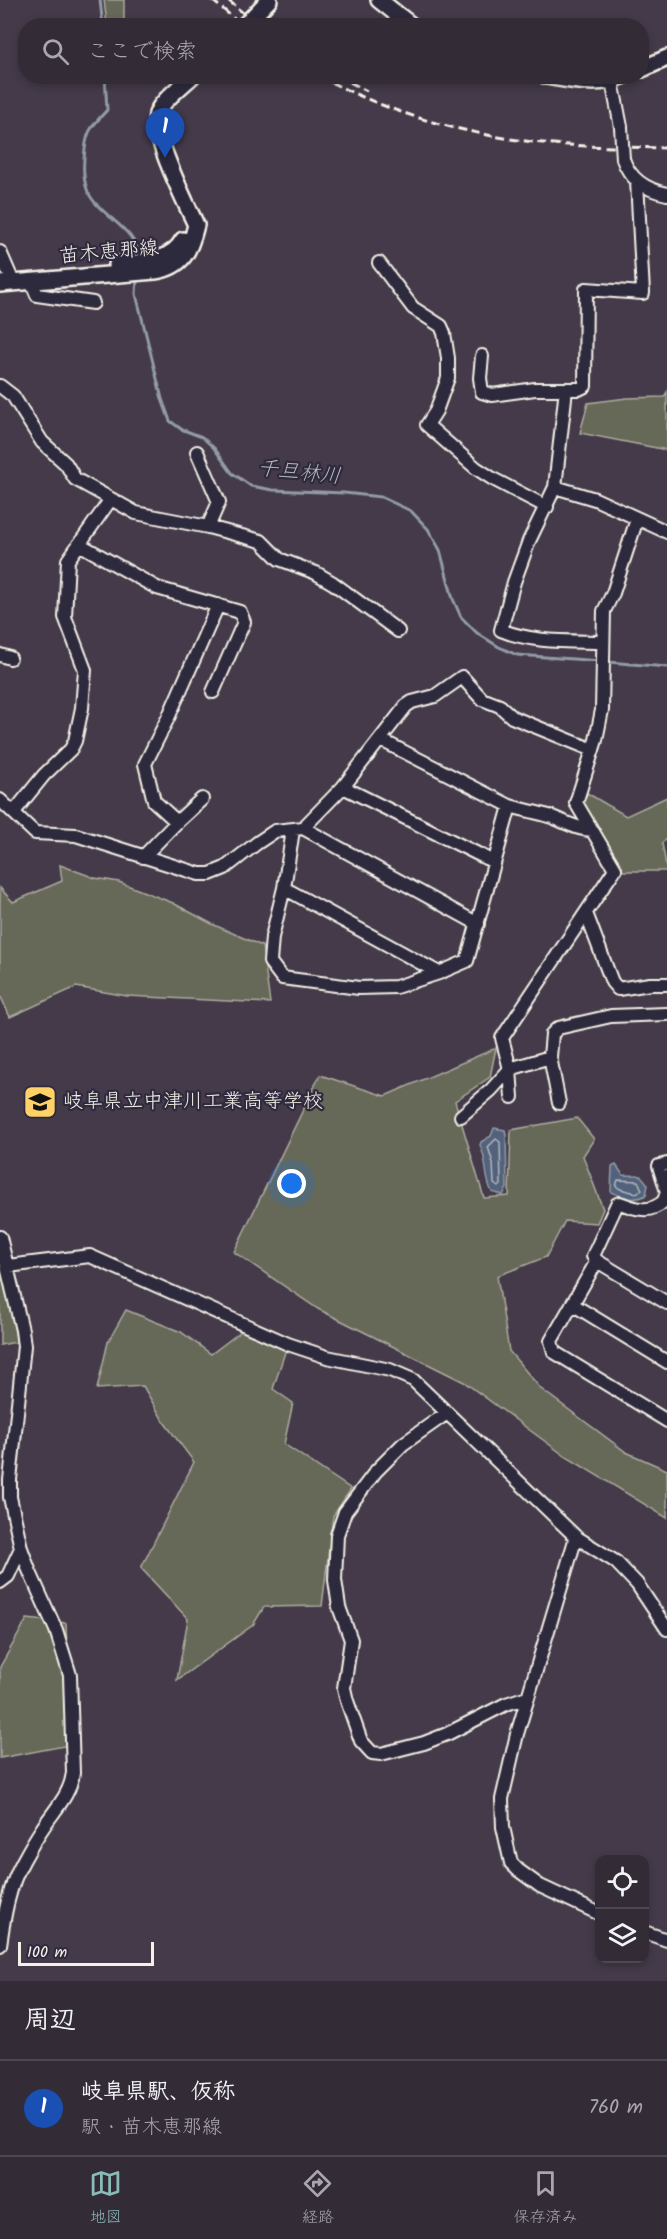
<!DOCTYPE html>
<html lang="ja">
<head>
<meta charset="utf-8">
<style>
	body { margin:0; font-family:Kalam,"Klee One",sans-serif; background:#3b343f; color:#f1f3f6 }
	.controls { position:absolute; right:18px; bottom:18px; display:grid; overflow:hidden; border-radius:12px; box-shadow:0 3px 9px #0003 }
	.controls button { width:54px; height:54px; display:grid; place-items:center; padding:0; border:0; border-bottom:2px solid #4e4852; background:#332c37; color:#f1f3f6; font:30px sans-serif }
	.scale { position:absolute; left:18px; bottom:15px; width:136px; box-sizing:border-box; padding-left:6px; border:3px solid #f4f1e8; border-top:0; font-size:16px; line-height:21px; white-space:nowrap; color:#f4f1e8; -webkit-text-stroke:4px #2f2a3d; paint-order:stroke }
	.you { position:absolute; left:292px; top:1184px; width:21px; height:21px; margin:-15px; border:4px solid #fff; border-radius:50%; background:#1a73e8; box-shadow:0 0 0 9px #1a73e833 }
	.badge { display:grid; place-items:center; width:39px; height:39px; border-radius:50%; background:#8bbbb9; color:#fff; font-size:20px; font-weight:700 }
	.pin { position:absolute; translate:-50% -50px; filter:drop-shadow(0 2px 3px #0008) }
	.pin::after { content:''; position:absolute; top:32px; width:21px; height:18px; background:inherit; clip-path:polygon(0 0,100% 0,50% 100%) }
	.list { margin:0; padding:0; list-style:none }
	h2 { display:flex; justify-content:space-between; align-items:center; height:78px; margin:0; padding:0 24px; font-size:26px }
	h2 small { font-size:20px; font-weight:400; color:#a9a7ad }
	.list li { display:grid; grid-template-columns:39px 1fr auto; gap:18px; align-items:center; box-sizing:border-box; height:96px; padding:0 24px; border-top:2px solid #4e4852 }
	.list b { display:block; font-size:22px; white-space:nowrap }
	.list p { margin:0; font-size:20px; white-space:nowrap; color:#a9a7ad }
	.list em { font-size:20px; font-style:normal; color:#a9a7ad }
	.icon { flex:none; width:33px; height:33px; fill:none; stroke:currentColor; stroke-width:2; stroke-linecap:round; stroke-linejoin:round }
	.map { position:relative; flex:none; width:667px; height:1981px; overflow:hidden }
	.search { position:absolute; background:#332c37; box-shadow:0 3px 9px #0003; left:18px; right:18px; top:18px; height:66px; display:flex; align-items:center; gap:15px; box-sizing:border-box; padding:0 21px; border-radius:24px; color:#a9a7ad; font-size:22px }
	.sheet { height:174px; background:#332c37 }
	nav { display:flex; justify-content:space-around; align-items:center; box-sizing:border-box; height:84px; border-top:2px solid #4e4852; background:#332c37; font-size:16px; color:#a9a7ad }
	nav a { display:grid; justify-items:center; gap:3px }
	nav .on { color:#8bbbb9 }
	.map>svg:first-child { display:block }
	.green { fill:#666859; stroke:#adaca0; stroke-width:1.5 }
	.water { fill:#52627c; stroke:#939ba7; stroke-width:1.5 }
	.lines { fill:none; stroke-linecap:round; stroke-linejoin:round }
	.shore { stroke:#b3b8bd; stroke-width:1.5 }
	.stream { stroke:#939ba7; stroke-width:3 }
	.minor-casing { stroke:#f4f1e8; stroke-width:16 }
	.major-casing { stroke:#f4f1e8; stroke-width:20 }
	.minor { stroke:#2f2a3d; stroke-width:12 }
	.major { stroke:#2f2a3d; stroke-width:15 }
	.rail { stroke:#f4f1e8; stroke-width:3; stroke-dasharray:9 4.5; stroke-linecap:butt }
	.minor-bridge-casing { stroke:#f4f1e8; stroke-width:16; stroke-linecap:butt }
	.minor-bridge { stroke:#2f2a3d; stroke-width:12 }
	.labels { text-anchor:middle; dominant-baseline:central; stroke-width:4.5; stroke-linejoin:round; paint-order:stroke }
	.street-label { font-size:20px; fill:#f4f1e8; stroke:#2f2a3d }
	.poi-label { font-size:20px; fill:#f4f1e8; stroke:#2f2a3d; text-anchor:start }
	.water-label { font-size:21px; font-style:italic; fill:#b3b8bd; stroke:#2f2a3d }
</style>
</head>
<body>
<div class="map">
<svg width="667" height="1981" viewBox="0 0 667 1981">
	<rect width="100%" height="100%" fill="#443a49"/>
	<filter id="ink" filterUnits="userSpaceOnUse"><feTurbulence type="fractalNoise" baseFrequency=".0167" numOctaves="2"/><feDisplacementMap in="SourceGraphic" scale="12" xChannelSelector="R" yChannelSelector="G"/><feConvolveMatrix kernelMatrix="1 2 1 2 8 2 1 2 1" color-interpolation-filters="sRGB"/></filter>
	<g filter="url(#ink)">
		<path class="green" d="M 104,0 L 124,0 L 124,25 L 107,25 Z
			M 667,392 L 667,450 L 580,433 L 588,403 L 627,398 L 664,397 Z
			M 587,793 L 626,816 L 667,797 L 667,839 L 662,843 L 667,871 L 620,871 L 583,803 Z
			M 60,865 L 95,878 L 119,882 L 173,903 L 212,924 L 262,946 L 270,1003 L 127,996 L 76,987 L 10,1017 L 0,995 L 0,888 L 13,902 L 62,881 Z
			M 496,1048 L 490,1077 L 455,1101 L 484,1198 L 509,1196 L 511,1130 L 577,1118 L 594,1139 L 583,1156 L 603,1209 L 597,1223 L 565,1221 L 546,1257 L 497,1276 L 509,1351 L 541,1389 L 626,1452 L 667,1470 L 667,1518 L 565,1456 L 464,1382 L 318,1309 L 234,1252 L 320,1075 L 385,1096 Z
			M 0,1262 L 17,1342 L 0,1345 Z
			M 126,1310 L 181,1332 L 211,1354 L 244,1329 L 286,1349 L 273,1389 L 293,1403 L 284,1444 L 351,1489 L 333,1516 L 322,1606 L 264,1607 L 253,1625 L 177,1680 L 188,1619 L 141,1568 L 194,1462 L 164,1422 L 143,1386 L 97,1389 L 108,1342 Z
			M 27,1619 L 66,1623 L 70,1745 L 0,1758 L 0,1667 Z"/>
		<path class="water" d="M 494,1128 L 505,1130 L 506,1135 L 507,1188 L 503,1195 L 492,1192 C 484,1178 488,1162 480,1145 L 481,1142 L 491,1136 Z
			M 616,1165 L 623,1175 C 638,1177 639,1170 648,1185 L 646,1195 C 635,1202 622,1197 611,1192 L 612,1167 Z"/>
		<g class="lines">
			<path class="shore" d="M 496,1139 L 500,1142 L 501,1185 L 498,1187 L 494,1184 L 493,1163 L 488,1147 Z
				M 618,1180 L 638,1181 L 642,1190 L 636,1193 L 620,1189 L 616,1186 Z"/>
			<path class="stream" d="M 100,0 L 103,26
				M 105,76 L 107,110 C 89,129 86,132 84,159 C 83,170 84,182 88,192 C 99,216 139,230 138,257
				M 137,279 L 136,294 L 162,399 L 170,421 L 181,429 L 202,437 L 214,448 L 232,473 L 251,486 L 273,490 L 344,493 L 381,497 L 411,511 L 428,529 L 440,550 L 453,599 L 461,617 L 477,633 L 499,647 L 517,655 L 601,661
				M 608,662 L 667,667"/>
			<defs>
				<path id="minor" d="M 612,81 L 621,127
					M 623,159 C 630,180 647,190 667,194
					M 0,252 L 13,282
					M 379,263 L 413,308 L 441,326 L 444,333 L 448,358 L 448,378 L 436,411 L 427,425 L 476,468 L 493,479 L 547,507
					M 31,281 L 37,295 L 93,303
					M 482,356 L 480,378 L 482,392 L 492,395 L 535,389 L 566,389
					M 0,386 L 13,396 L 42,442 L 66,464 L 75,479 L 111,499 L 68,560 L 65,617 L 85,670 L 82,708 L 75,741 L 71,749 L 44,775 L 14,812
					M 197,452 L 219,502 L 208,527
					M 555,487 L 595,499 L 667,532
					M 111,499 L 136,513 L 208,527 L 261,541 L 279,559 L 316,573 L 333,583 L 398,631
					M 637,519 L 613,593 L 604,611 L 602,710 L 596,740 L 576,803 L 615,869 L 502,1038 L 510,1069 L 550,1057 L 552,1034 L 558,1028 L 611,1016 L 667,1014
					M 79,544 L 157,588 L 240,612 L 244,622 L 213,692
					M 602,642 C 569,641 532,643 501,630 L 514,582 L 529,541 L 555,487 L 566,389 L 579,389 L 585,386 L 586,289 L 643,293 L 637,181
					M 0,655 L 10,658
					M 381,740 L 510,806 C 524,810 539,813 552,817 C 565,822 578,830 592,830
					M 343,787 L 494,862
					M 0,800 L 35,833 L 76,835 L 199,874 L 210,874 L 225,868 L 257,843 L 275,831 L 303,828 L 343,787 L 406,706 L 412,702 L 435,696 L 462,677 L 482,699 L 500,706 L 512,717 L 593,750
					M 177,822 L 154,801 L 145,764 L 168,718 L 218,605
					M 303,828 L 478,924
					M 293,830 L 284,888 L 439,973 L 467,961 L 510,806
					M 143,857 L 177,822 L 202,799
					M 284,888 L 272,937 L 270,962 L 282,978 L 359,988 L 396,987 L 439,973
					M 586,913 L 612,982 L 618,989 L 650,984 L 667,984
					M 550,1057 L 559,1103
					M 461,1116 L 491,1090 L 510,1069 L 512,1097
					M 0,1237 L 22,1330 L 24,1346 L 10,1480 L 10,1497 L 21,1548 L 29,1570 L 56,1630 L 70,1675 L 73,1773 C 70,1796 54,1810 42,1829 C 35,1839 29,1850 23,1861 C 9,1886 4,1916 0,1945
					M 597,1261 L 593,1256 L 617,1204 L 620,1203 C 636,1209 650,1214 664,1201 L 667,1192 L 659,1166 L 667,1164
					M 8,1266 L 90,1256 L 288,1344 L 327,1357 L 390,1370 L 413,1380 L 576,1537 L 616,1562 L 637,1584 L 667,1629
					M 667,1303 L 597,1261 L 551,1341 L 554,1352 L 667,1421
					M 572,1304 L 667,1362
					M 447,1413 L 403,1444 L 376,1471 L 345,1512 L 337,1535 L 335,1580 L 339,1607 L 351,1640 L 344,1688 L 347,1701 L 361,1741 L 372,1753 L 381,1754 L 424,1743 L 447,1734 L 506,1704 L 527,1697
					M 576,1537 L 517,1734 L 502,1799 L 503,1827 L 511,1863 L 518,1870 L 540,1886 L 600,1914
					M 0,1582 L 8,1576 L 21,1548
					M 644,1932 L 667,1940"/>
				<path id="major" d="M 379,0 L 412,26
					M 244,26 L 269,0
					M 642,69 L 667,58
					M 546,76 C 571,80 599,87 623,76
					M 117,265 C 140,262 171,263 183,240
					M 0,284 L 155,271 C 183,267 190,250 196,225 C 186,203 152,136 157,114 C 159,103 183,85 192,76"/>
			</defs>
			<use href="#minor" class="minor-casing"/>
			<use href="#major" class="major-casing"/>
			<use href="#minor" class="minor"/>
			<use href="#major" class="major"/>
			<path class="rail" d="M 212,0 L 243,26
				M 228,0 L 258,26
				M 319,76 C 386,112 458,133 533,142 C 577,147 623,147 667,148
				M 338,76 L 367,91"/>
			<defs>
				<path id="minor-bridge" d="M 621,127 L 623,159"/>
			</defs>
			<use href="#minor-bridge" class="minor-bridge-casing"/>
			<use href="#minor-bridge" class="minor-bridge"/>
		</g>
	</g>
	<defs>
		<symbol id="school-square" viewBox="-11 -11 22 22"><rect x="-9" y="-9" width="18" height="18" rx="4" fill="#ffd166" stroke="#2f2a3d"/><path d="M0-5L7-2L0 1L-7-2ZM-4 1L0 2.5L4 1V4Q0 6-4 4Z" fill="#111"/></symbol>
	</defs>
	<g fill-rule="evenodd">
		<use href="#school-square" x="21" y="1083" width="38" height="38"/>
	</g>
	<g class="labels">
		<g class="street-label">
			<text transform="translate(109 253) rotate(-5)">苗木恵那線</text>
		</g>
		<g class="poi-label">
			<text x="63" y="1102">岐阜県立中津川工業高等学校</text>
		</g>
		<g class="water-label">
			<text transform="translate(299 473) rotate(6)">千旦林川</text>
		</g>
	</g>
</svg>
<div class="controls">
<button><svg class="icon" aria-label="locate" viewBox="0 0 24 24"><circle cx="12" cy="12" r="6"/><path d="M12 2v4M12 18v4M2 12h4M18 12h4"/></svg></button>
<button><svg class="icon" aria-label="layers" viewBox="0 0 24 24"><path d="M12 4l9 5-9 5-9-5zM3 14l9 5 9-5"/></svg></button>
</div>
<div class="scale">100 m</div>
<div class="you"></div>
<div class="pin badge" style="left:165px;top:158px;background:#1a4fb4">1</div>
<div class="search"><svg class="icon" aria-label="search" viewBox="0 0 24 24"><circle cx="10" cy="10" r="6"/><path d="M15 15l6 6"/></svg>ここで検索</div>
</div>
<section class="sheet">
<h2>周辺<small></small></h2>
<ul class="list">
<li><span class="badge" style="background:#1a4fb4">1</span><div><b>岐阜県駅、仮称</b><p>駅 · 苗木恵那線</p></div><em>760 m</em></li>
</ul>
</section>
<nav>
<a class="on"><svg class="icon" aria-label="map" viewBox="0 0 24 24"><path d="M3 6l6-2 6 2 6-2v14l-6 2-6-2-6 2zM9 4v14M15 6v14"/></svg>地図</a>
<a><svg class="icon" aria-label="directions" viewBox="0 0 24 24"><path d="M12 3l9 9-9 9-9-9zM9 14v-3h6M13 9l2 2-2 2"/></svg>経路</a>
<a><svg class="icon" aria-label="saved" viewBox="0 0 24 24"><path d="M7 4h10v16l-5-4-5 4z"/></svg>保存済み</a>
</nav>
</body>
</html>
